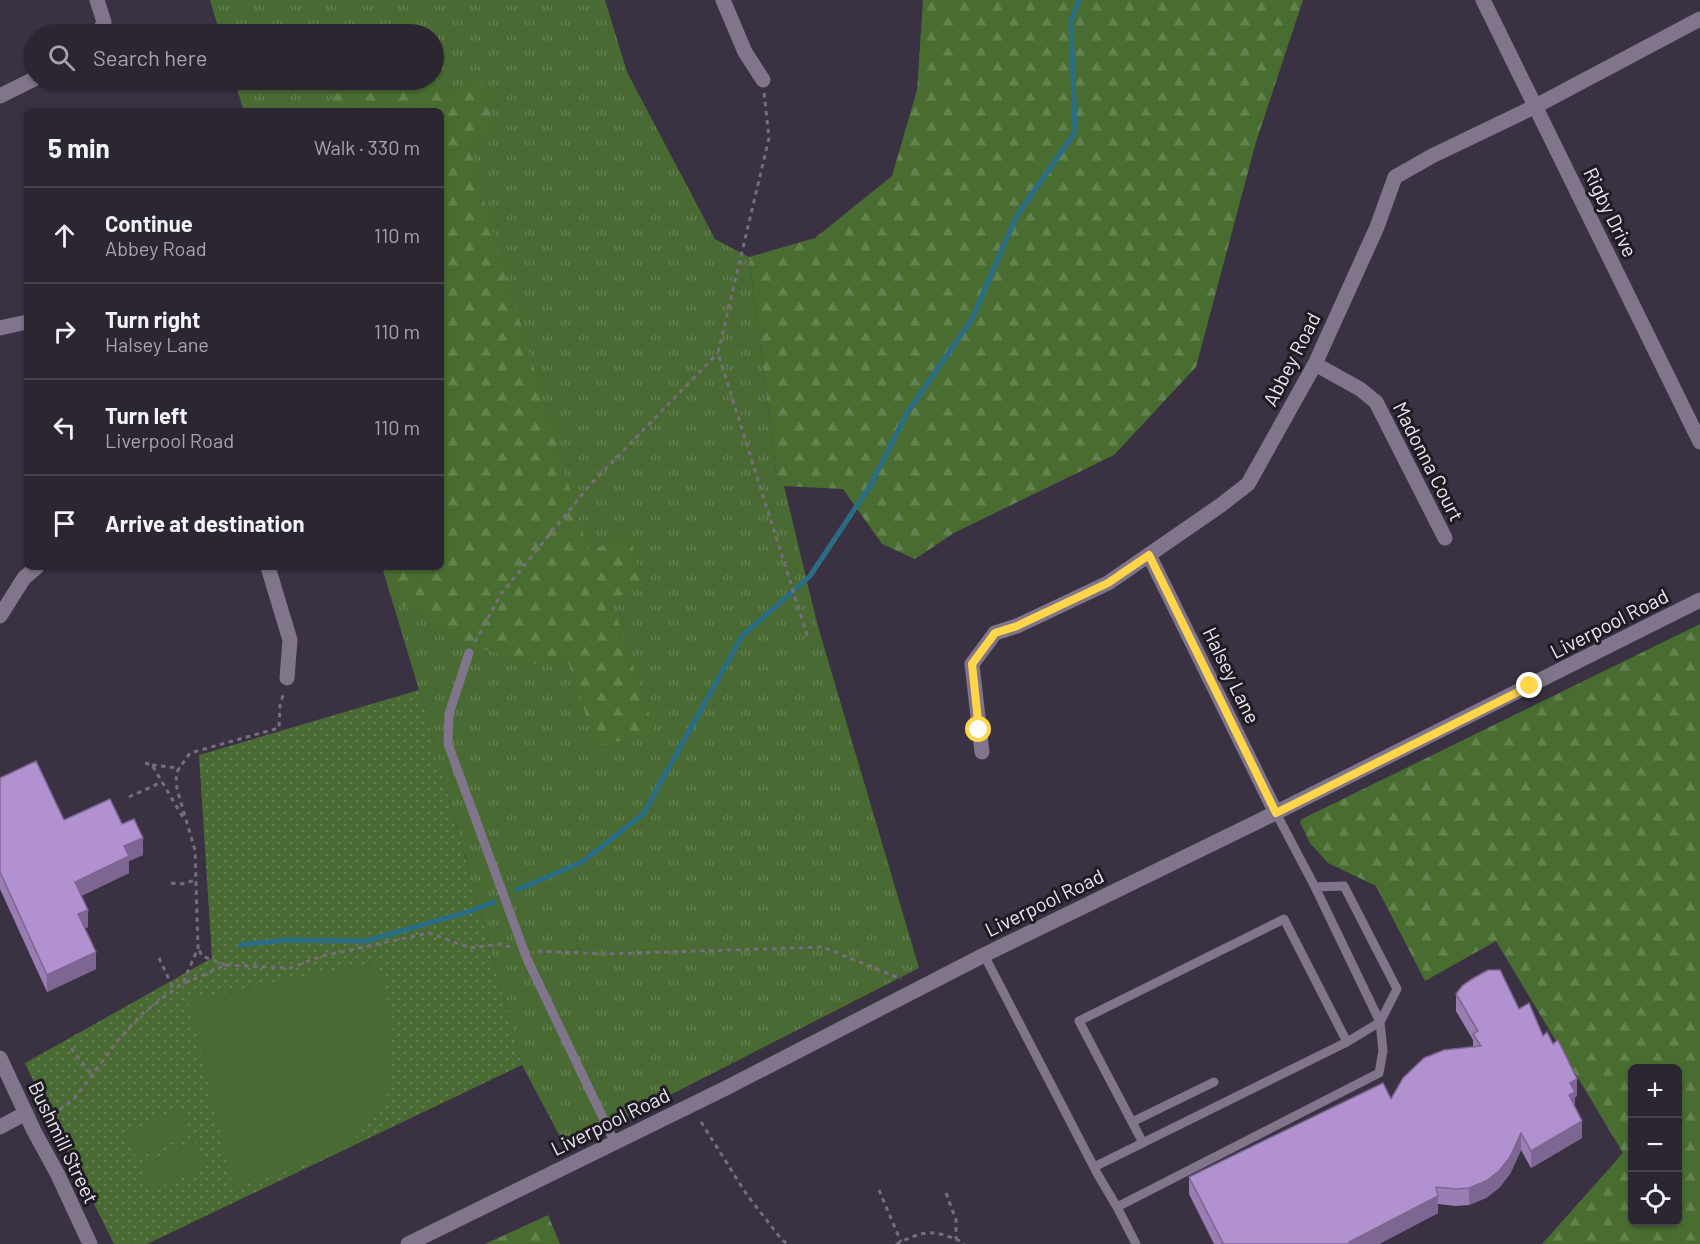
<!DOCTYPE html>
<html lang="en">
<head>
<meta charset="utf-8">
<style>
	body { margin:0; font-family:Barlow,sans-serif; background:#38313e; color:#f1f3f6 }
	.controls { position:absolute; right:18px; bottom:18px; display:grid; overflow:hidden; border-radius:9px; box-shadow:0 2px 4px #0004 }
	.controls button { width:54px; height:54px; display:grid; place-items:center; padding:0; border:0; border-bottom:2px solid #48424d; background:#2c2532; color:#f1f3f6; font:30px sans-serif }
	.stop { position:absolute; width:18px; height:18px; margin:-14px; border:4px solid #ffd54a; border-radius:50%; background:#fff }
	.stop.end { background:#ffd54a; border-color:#fff; box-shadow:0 2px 6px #0008 }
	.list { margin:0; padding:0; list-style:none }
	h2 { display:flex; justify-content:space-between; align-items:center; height:78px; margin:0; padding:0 24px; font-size:26px }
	h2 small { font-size:20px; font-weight:400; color:#a6a5ac }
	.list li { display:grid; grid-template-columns:39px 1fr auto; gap:18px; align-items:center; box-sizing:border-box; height:96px; padding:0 24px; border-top:2px solid #48424d }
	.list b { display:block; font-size:22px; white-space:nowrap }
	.list p { margin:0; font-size:20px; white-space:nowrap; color:#a6a5ac }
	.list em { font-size:20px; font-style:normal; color:#a6a5ac }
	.icon { flex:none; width:33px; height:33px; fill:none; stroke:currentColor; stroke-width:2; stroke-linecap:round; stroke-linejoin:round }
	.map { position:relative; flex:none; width:1700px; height:1244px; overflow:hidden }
	.search { position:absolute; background:#2c2532; box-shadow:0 2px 4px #0004; left:24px; top:24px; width:420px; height:66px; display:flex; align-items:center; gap:15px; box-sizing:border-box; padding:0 21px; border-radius:33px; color:#a6a5ac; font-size:22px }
	.panel { position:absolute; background:#2c2532; box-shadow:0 2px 4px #0004; left:24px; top:108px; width:420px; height:462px; border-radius:9px }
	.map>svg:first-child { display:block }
	.grass { fill:url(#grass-tufts) }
	.forest { fill:url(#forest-firs); fill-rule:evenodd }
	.park { fill:url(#park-dots) }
	.pitch { fill:#4a6a34 }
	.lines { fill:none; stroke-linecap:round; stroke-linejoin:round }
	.stream { stroke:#296d87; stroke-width:5 }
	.path { stroke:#766e7e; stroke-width:3; stroke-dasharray:4.5 4.5; stroke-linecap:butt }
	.service { stroke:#80758a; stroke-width:9 }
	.minor { stroke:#80758a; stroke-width:15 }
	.wall { fill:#997db4 }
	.shaded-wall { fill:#7d6692 }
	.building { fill:#b291d1; stroke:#7d6692; stroke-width:1.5 }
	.route { stroke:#ffd54a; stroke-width:8 }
	.labels { text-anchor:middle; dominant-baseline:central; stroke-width:6; stroke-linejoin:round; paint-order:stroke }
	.street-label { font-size:20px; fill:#ede8f4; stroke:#1f1b23 }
</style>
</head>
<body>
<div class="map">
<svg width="1700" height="1244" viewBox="0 0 1700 1244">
	<defs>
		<pattern id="grass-tufts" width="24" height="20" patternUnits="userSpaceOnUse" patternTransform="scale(1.5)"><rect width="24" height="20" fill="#4a6a34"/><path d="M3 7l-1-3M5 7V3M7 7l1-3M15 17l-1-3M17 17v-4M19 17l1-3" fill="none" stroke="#647f52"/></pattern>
		<pattern id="forest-firs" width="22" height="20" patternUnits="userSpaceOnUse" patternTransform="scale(1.5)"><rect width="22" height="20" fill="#496d30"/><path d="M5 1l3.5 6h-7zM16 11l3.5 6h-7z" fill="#64824f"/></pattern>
		<pattern id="park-dots" width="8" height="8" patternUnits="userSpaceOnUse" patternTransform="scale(1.5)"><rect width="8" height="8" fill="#4a6a34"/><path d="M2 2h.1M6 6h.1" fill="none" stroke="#647f52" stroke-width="1.8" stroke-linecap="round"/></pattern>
	</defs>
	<rect width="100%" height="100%" fill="#3a3143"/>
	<path class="grass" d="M 210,0 L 605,0 L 627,72 L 715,239 L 749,257 L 776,470 L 784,486 L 817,623 L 919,968 L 566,1148 L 522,1065 L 419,690 L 382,567 L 441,567 L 441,111 L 244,111 L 234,80 L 434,80 L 434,34 L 220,34 Z"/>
	<path class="forest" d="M 923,0 L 1303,0 L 1256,142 L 1196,367 L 1114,455 L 954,533 L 915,559 L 882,544 L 843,489 L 784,486 L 776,470 L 749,257 L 815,238 L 892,176 L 917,90 Z
		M 410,14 L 419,34 L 387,34 Z
		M 434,69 L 444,93 L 480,76 L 495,132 L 468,147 L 588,550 L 630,537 L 643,586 L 611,600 L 656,735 L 596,745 L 567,659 L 534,664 L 473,646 L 403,605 L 391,567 L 441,567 L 441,514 L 446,511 L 443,482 L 441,480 L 441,321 L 443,318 L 448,275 L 441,250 L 441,111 L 322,111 L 348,80 L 434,80 Z
		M 1700,624 L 1700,1244 L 1542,1244 L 1623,1153 L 1496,941 L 1425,981 L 1376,886 L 1328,863 L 1310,843 L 1300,822 L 1302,819 ZM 1632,1068 L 1678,1068 L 1678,1222 L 1632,1222 Z
		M 548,1215 L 560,1244 L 485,1244 Z"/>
	<path class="park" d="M 419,690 L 522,1065 L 147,1244 L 114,1244 L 46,1108 L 25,1063 L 212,958 L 199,755 Z"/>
	<path class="pitch" d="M 378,962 L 393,1026 L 387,1096 L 349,1148 L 233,1187 L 188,1000 Z
		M 178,1108 L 191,1133 L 137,1159 L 125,1134 Z
		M 194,1140 L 206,1165 L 153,1191 L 140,1167 Z"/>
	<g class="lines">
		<path class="stream" d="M 517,890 L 582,862 L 643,814 L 742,636 L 810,576 L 870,486 L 907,413 L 972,319 L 1016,217 L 1075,132 L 1071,21 L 1079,0
			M 240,945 L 286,940 L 366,941 L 467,912 L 494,902"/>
		<path class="path" d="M 764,93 L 769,138 L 718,353 L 808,638
			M 475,642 L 501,594 L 590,485 L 718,353
			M 145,763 L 152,765 L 184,819
			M 152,765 L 180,768
			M 129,797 L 162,782
			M 171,883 L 182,884 L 195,880
			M 538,951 L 606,954 L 823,947 L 901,979
			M 159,958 L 174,990
			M 226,965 L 290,968 L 322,956 L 429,933 L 470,948 L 500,944 L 511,947
			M 185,983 L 226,965 L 202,956 L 198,948
			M 71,1048 L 92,1075
			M 45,1121 L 74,1099 L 119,1039 L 143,1013 L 183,983 L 198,948 L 195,850 L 177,789 L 176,773 L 190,753 L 279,728 L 280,705 L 284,692
			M 701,1122 L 747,1195 L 782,1240 L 788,1244
			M 879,1190 L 901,1242
			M 946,1193 L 956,1220 L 956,1239
			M 896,1244 C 926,1230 931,1229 963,1242 L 964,1244"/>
		<path class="service" d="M 469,653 L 449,714 L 448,744 L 527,959 L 615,1143
			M 984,955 L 1098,1175 L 1117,1207 L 1379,1073 L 1383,1051 L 1380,1022 L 1315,887 L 1276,813
			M 1132,1122 L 1214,1082
			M 1143,1143 L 1079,1021 L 1284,919 L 1347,1042
			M 1094,1167 L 1347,1042 L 1380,1022 L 1397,989 L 1344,886 L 1315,887
			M 1117,1207 L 1136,1244"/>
		<path class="minor" d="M 97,0 L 104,22 L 98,34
			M 723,0 L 745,52 L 763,80
			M 1483,0 L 1700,442
			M 0,96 L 34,79
			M 0,328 L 27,322
			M 1315,364 L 1360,389 L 1376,402 L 1445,538
			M 1149,555 L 1276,813
			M 268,567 L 290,640 L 287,678
			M 0,616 L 24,578 L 37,567
			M 982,752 L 972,664 L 995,633 L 1017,626 L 1108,583 L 1221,505 L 1248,484 L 1315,364 L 1377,227 L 1395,177 L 1432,156 L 1536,106 L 1700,19
			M 0,1058 L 34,1131 L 58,1175 L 90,1244
			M 0,1127 L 26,1113
			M 408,1244 L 726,1088 L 984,955 L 1259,821 L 1700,600"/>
	</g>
	<path class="wall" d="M 0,778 L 64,820 L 122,824 L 143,855 L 129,861 L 129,873 L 81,896 L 88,927 L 85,928 L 96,969 L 47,992 L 0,889 Z
		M 1456,994 L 1519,1009 L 1543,1036 L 1577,1096 L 1575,1097 L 1575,1106 L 1582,1138 L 1531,1168 L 1521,1150 L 1510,1174 L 1499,1188 L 1486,1198 L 1469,1205 L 1456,1206 L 1438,1204 L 1438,1213 L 1379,1244 L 1214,1244 L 1189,1194 L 1189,1177 L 1391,1099 L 1473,1047 L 1473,1040 L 1456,1011 Z"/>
	<path class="shaded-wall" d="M 143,838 L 143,855 L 129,861 L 129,873 L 75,899 L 75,882 L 124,846 Z
		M 88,910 L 88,927 L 78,931 L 78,914 Z
		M 96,952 L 96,969 L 47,992 L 47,975 Z
		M 1577,1079 L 1577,1096 L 1575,1097 L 1575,1109 L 1569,1112 L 1570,1083 Z
		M 1582,1121 L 1582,1138 L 1531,1168 L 1531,1151 Z
		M 1521,1133 L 1521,1150 L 1510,1174 L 1499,1188 L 1486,1198 L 1469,1205 L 1469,1188 Z
		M 1438,1196 L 1438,1213 L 1379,1244 L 1349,1244 L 1349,1242 Z"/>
	<path class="building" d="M 36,761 L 64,820 L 110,799 L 122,824 L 134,819 L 143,838 L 124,846 L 129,856 L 75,882 L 88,910 L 78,914 L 96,952 L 47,975 L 0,872 L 0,778 Z
		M 1488,970 L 1500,970 L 1519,1009 L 1529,1003 L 1543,1036 L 1547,1032 L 1553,1044 L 1558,1040 L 1577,1079 L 1570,1083 L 1575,1092 L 1569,1095 L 1582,1121 L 1531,1151 L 1521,1133 L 1510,1157 L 1499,1171 L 1486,1181 L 1469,1188 L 1456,1189 L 1436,1187 L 1438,1196 L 1349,1242 L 1350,1244 L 1221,1244 L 1223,1243 L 1189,1177 L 1383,1083 L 1391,1099 L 1403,1078 L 1424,1058 L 1444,1050 L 1481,1046 L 1473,1034 L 1478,1031 L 1456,994 L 1462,986 L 1472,979 Z"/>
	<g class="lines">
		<path class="route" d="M 979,730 L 972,664 L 995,633 L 1017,626 L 1108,583 L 1149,555 L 1276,813 L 1530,686"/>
	</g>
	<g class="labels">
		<g class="street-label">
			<text transform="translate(1611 212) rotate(64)">Rigby Drive</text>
			<text transform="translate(1291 359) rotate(-63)">Abbey Road</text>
			<text transform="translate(1429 461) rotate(63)">Madonna Court</text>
			<text transform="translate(1609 623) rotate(-27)">Liverpool Road</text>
			<text transform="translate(1232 675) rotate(64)">Halsey Lane</text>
			<text transform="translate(1044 902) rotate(-26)">Liverpool Road</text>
			<text transform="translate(610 1121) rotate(-26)">Liverpool Road</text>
			<text transform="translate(64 1142) rotate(64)">Bushmill Street</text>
		</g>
	</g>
</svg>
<div class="controls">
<button>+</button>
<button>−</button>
<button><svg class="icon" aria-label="locate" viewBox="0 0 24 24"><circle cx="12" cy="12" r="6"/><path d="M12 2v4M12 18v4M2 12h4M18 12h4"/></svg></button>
</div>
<div class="stop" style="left:979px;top:730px"></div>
<div class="stop end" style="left:1530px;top:686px"></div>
<div class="search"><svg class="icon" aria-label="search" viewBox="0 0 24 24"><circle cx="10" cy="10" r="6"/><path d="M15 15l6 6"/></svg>Search here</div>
<section class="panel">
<h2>5 min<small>Walk · 330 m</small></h2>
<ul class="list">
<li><svg class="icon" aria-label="ahead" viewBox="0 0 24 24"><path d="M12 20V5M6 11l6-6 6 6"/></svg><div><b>Continue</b><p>Abbey Road</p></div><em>110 m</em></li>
<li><svg class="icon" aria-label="right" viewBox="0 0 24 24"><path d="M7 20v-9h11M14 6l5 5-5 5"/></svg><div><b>Turn right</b><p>Halsey Lane</p></div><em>110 m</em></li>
<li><svg class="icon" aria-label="left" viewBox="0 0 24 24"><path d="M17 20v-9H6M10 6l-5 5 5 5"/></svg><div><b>Turn left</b><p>Liverpool Road</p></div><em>110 m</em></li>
<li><svg class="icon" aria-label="arrive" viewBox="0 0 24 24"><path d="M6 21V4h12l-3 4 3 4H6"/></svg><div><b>Arrive at destination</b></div></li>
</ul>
</section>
</div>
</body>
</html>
